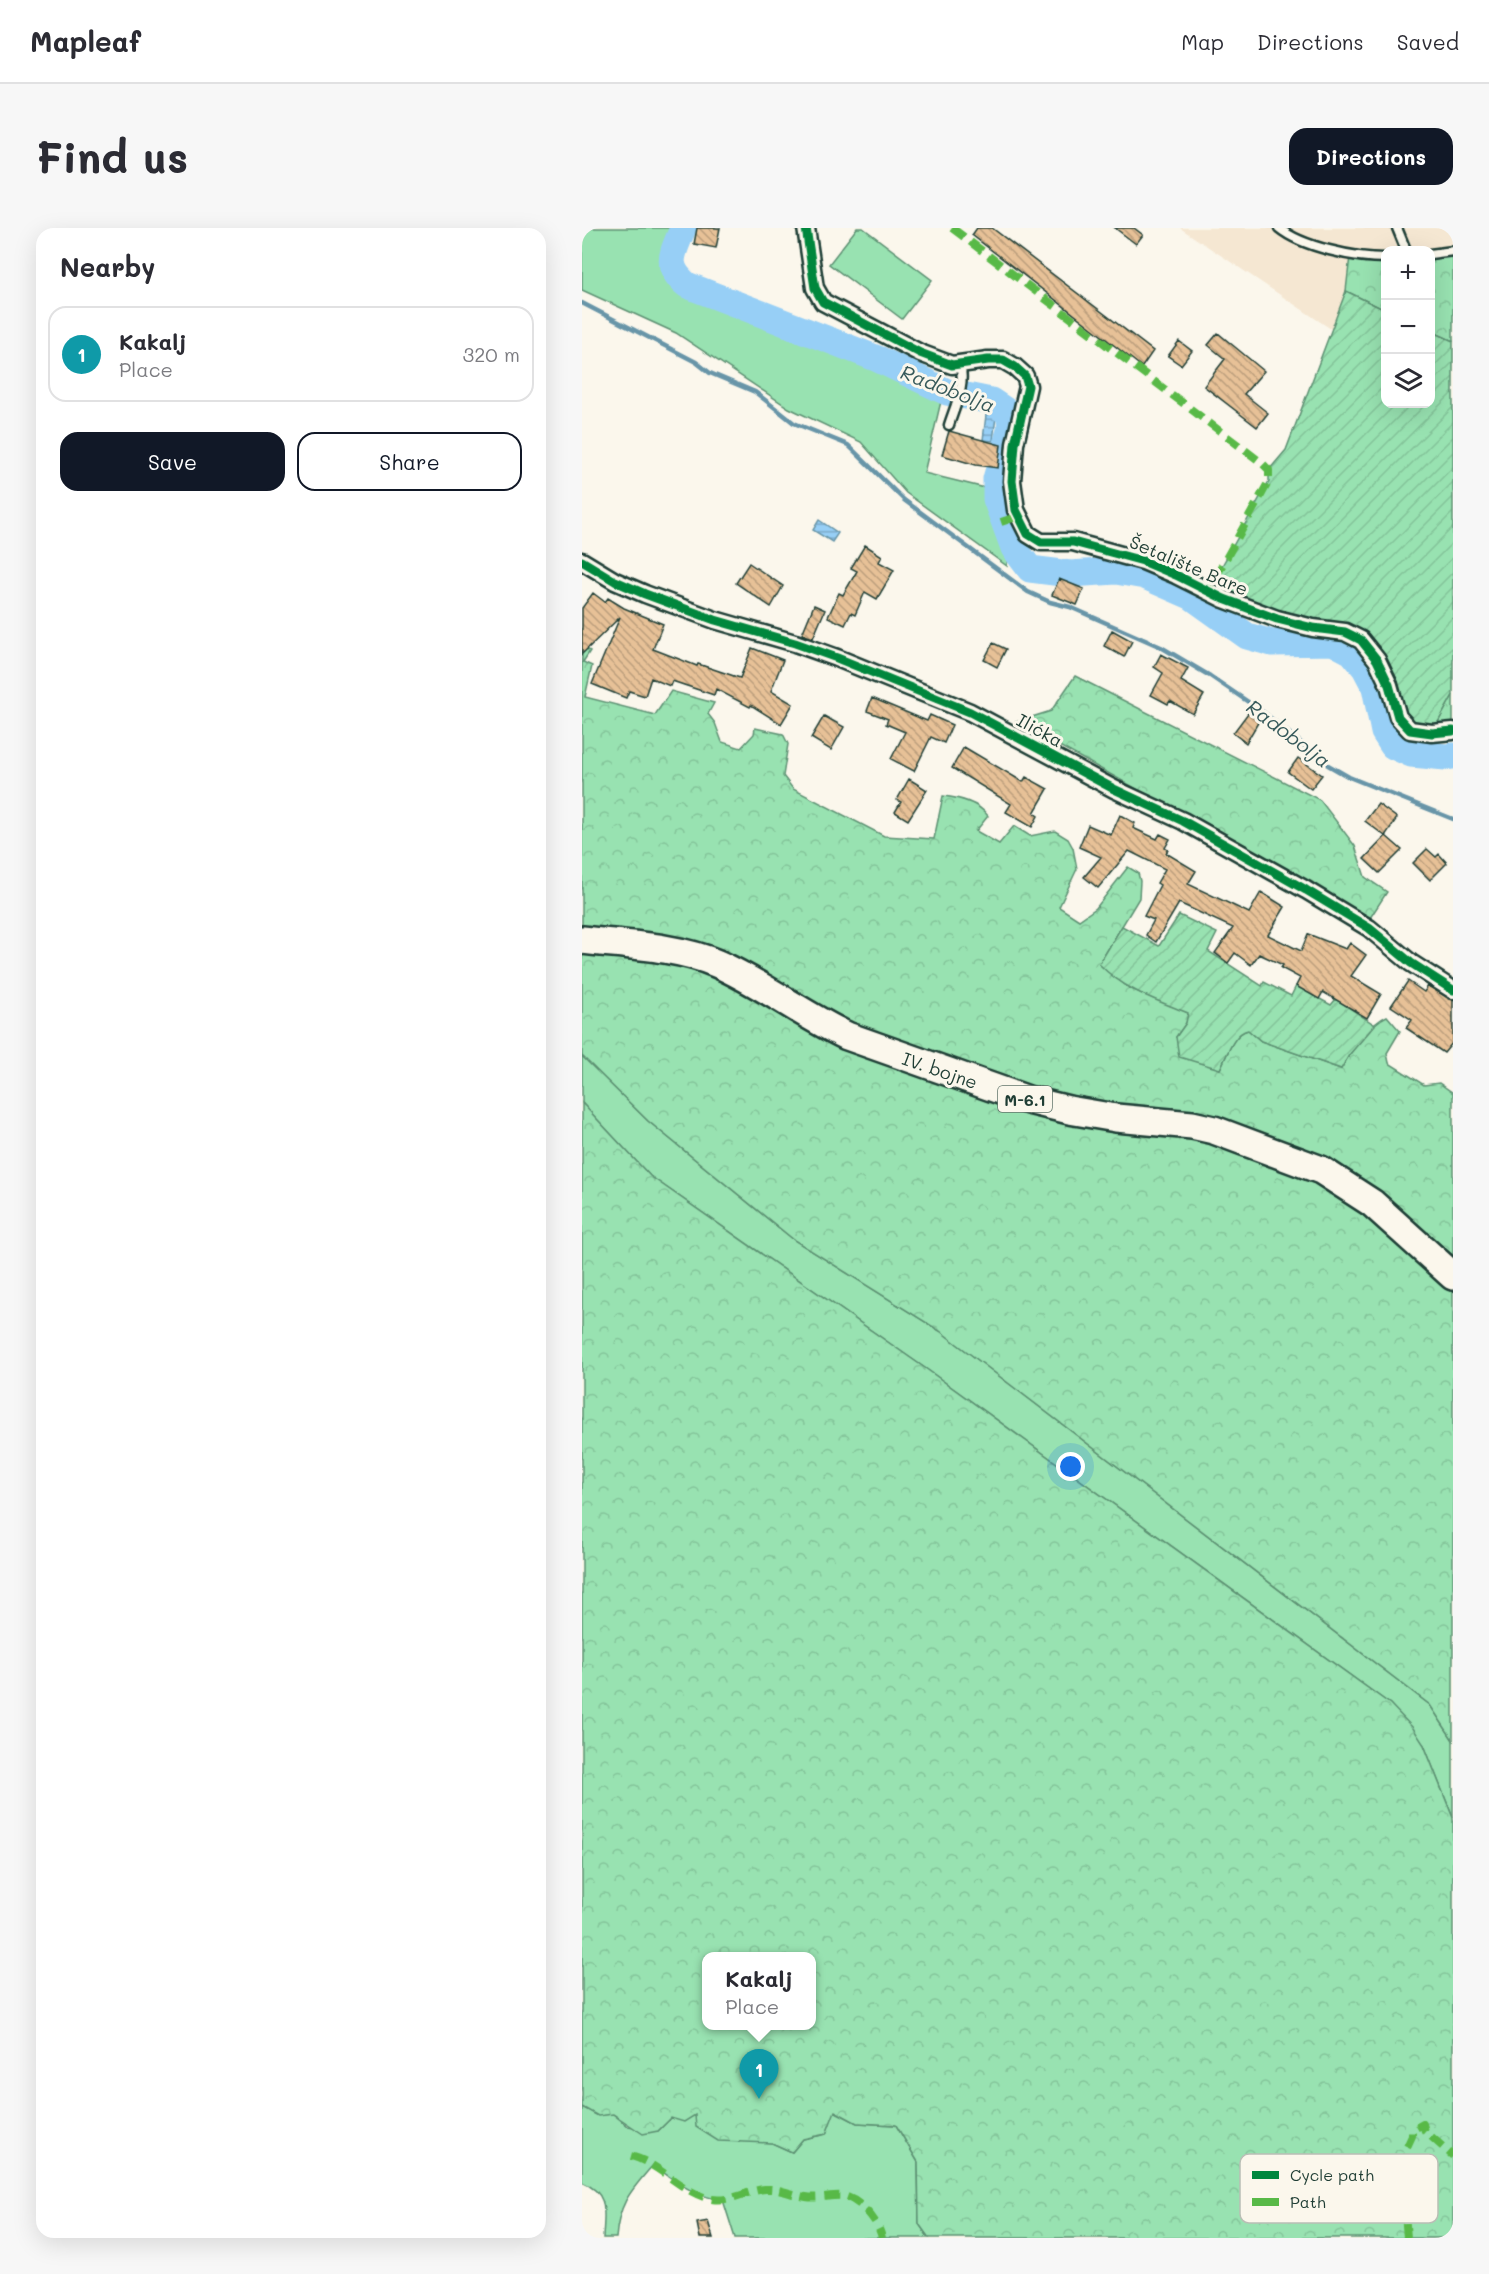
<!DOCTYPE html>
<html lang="en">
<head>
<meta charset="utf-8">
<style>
	body { margin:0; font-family:Mali,sans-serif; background:#f7f7f7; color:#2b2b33 }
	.controls { position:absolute; right:18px; top:18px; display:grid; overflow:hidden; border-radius:12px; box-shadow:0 6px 24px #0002 }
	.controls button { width:54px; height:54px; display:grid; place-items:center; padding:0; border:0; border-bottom:2px solid #e1e1e2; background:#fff; color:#2b2b33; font:30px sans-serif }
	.you { position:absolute; left:489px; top:1239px; width:21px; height:21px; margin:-15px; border:4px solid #fff; border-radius:50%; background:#1a73e8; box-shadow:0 0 0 9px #1a73e833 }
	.badge { display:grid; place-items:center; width:39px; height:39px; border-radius:50%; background:#111827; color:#fff; font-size:20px; font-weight:700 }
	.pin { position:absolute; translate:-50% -50px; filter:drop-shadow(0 2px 3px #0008) }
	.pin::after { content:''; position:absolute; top:32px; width:21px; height:18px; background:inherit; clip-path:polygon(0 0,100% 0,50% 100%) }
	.popup { position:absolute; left:120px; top:1724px; width:114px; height:78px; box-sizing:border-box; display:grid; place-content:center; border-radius:12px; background:#fff; filter:drop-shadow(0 2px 4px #0005); font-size:20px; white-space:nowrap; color:#7c7c81 }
	.popup b { font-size:22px; color:#2b2b33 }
	.popup::after { content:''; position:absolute; left:50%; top:100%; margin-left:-12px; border:12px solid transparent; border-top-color:#fff }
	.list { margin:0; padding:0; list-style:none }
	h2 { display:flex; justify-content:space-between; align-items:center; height:78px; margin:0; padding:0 24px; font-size:26px }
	h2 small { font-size:20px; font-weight:400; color:#7c7c81 }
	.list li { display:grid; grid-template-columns:39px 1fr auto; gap:18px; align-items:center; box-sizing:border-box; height:96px; margin:0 12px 12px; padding:0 12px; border:2px solid #e1e1e2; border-radius:18px }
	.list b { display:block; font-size:22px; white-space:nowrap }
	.list p { margin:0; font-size:20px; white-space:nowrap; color:#7c7c81 }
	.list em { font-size:20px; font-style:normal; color:#7c7c81 }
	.actions { display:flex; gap:12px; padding:18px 24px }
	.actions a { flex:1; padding:14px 0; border:2px solid #111827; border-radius:18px; text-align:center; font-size:21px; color:#111827 }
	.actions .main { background:#111827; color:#fff }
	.icon { flex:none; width:33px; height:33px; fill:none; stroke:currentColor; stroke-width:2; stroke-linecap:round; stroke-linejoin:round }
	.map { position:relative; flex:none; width:871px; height:2010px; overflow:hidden; border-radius:18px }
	header { display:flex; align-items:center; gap:36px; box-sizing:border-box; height:84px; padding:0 30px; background:#fff; border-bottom:2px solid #e1e1e2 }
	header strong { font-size:28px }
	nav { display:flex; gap:33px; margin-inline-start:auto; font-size:21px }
	.intro { display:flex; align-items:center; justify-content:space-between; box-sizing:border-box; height:144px; padding:0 36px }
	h1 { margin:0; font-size:42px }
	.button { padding:15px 27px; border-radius:18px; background:#111827; color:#fff; font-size:21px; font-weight:700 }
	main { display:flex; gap:36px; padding:0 36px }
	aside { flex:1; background:#fff; border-radius:18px; box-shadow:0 6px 24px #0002 }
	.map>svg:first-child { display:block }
	.built { fill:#f5e7d2 }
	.grass { fill:#98e2b1; stroke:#5c9072; stroke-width:1.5 }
	.forest { fill:url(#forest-crowns); stroke:#5c9072; stroke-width:1.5; fill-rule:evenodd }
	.garden { fill:url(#garden-furrows); stroke:#5c9072; stroke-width:1.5 }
	.water { fill:url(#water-rules); stroke:#6795a8; stroke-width:1.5 }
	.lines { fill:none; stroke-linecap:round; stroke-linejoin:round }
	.stream { stroke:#6795a8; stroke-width:4.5 }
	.river { stroke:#97cff6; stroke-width:27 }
	.building { fill:url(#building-back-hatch); stroke:#1f3d34; stroke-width:1.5 }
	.lane-casing { stroke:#1f3d34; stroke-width:13 }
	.street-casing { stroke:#1f3d34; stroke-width:21 }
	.primary-casing { stroke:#1f3d34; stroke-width:32 }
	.lane { stroke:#fbf7ec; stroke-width:8 }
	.street { stroke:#fbf7ec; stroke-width:16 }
	.primary { stroke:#fbf7ec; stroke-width:27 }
	.quiet { stroke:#58b947; stroke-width:8; stroke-dasharray:15 8; stroke-linecap:butt }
	.cycleway-casing { stroke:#fbf7ec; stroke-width:13 }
	.cycleway { stroke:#00873e; stroke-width:9 }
	.labels { text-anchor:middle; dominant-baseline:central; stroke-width:6; stroke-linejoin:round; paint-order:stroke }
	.shield { fill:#fbf7ec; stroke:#61756b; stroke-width:1.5 }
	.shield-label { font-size:16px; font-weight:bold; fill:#1f3d34 }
	.street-label { font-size:18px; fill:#1f3d34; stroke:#fbf7ec }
	.water-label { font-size:20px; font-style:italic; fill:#375a5b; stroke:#fbf7ec }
	.key { fill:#fbf7ec; stroke:#b9bfb5; stroke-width:1.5 }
	.key-label { font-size:16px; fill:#1f3d34 }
</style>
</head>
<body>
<header>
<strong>Mapleaf</strong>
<nav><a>Map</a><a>Directions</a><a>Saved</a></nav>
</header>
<div class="intro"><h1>Find us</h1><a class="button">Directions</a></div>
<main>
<aside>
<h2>Nearby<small></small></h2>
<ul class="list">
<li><span class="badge" style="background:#0f9aa8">1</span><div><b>Kakalj</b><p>Place</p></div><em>320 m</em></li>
</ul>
<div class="actions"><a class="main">Save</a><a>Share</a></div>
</aside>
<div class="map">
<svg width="871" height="2010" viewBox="0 0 871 2010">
	<defs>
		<pattern id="forest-crowns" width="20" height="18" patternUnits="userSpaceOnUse" patternTransform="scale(1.5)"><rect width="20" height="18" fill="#98e2b1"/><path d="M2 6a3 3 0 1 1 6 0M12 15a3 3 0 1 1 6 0" fill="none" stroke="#83c399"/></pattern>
		<pattern id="garden-furrows" width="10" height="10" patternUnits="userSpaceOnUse" patternTransform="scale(1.5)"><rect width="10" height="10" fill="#98e2b1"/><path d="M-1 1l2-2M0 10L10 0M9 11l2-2" fill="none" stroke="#83c399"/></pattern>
		<pattern id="water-rules" width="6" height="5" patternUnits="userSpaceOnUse" patternTransform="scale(1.5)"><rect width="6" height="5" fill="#97cff6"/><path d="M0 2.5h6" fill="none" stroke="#7ba9c8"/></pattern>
		<pattern id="building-back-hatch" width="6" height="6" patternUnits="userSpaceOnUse" patternTransform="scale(1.5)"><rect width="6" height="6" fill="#e7c197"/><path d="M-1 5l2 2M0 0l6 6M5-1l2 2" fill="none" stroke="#bb9e7c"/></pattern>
	</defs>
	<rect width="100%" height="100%" fill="#fbf7ec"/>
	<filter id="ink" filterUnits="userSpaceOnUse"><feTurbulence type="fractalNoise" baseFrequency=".0167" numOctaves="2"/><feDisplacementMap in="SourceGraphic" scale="12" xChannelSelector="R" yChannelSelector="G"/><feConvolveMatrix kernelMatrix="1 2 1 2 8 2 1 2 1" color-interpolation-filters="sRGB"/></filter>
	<g filter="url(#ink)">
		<path class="built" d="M 598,0 L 871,0 L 871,28 L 848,22 L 804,22 L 803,35 L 770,34 L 764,63 L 749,101 Z"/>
		<path class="grass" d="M 0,0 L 91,0 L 81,26 L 85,48 L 108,64 L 360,169 L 342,245 L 407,261 L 425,318 L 425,338 L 324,265 L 279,214 L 207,180 L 94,105 L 0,62 Z
			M 275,0 L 281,0 L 350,52 L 320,91 L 247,36 Z
			M 0,828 L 66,893 L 212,1012 L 358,1103 L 848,1477 L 871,1512 L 871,1590 L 842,1517 L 808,1476 L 343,1140 L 68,948 L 0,875 Z
			M 0,1879 L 16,1887 L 31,1886 L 46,1898 L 76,1903 L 89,1890 L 113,1886 L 171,1913 L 190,1915 L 210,1924 L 221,1911 L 244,1906 L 252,1883 L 275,1895 L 314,1897 L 336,1934 L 337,1996 L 347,2010 L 153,2010 L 141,1972 C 112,1969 93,1953 71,1937 C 49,1963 37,1974 34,2010 L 21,2010 C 22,1984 28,1966 0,1954 Z"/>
		<path class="forest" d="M 871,23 L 871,113 L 849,103 L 849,26 Z
			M 768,28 L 803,30 L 803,82 L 764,63 Z
			M 0,418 L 8,423 L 1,434 L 10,438 L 3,469 L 73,487 L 89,463 L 132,475 L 126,486 L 133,495 L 140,514 L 159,520 L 172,506 L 173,500 L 201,506 L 206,516 L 201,548 L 211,561 L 302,608 L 352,611 L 361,568 C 377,570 396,574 406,588 L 394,603 L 417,616 L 432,598 L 448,608 L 473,603 L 486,611 L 491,620 L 495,641 L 477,679 L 497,692 L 514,680 L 546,639 L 556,645 L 558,653 L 557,670 L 517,736 L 547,760 L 607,785 L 604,795 L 594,809 L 638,841 C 645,828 651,805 666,802 L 679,813 L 759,841 C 768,825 788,795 805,788 L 818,803 L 805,825 L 807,835 L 842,857 L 857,855 L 871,865 L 871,1512 L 848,1477 L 358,1103 L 212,1012 L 66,893 L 0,828 Z
			M 493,448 L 738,572 L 773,618 L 783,649 L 805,664 L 788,690 L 434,494 L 469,483 Z
			M 871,467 L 871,503 L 850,505 Z
			M 0,875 L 68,948 L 343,1140 L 808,1476 L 831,1500 L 842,1517 L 871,1590 L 871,2010 L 347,2010 L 337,1996 L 336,1934 L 314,1897 L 275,1895 L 253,1883 L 244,1906 L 221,1911 L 210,1924 L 190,1915 L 136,1913 L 114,1899 L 113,1887 L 102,1894 L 89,1890 L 76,1903 L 61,1906 L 31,1886 L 16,1888 L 0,1879 ZM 124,1728 L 230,1728 L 230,1798 L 124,1798 Z"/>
		<path class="garden" d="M 764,63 L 803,82 L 804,176 L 848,176 L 849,103 L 871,113 L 871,467 L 850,505 L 828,502 L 779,412 L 626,363 L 687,253 L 687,242 L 704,222 Z
			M 597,687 L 635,705 L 626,723 L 680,758 L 682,754 L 709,768 L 714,758 L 749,777 L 754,771 L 793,797 L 767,827 L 759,841 L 679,813 L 666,802 C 651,805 645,828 638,841 L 597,829 L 594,809 L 604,795 L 606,785 C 574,772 542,762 517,736 L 540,698 L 577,718 Z"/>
		<path class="water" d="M 404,187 L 414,188 L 411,213 L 401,212 Z
			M 237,292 L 256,305 L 250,314 L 231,302 Z"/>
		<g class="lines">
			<path class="stream" d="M 0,75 L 114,134 L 128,145 L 173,164 L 212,195 L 266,217 L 322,272 L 446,364 L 468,374 L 488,379 L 579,419 L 628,448 L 681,484 L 746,537 L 767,549 L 871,591"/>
			<path class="river" d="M 101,0 C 91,26 81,37 105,57 L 296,131 L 365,164 L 409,173 L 427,185 L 429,199 L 414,251 L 414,271 L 432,320 L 448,341 L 488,346 L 534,343 L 563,348 L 609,368 L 665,408 L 690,415 L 751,414 L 770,424 L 783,440 L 793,459 L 802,504 L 811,518 L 829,526 L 864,529 L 871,528"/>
		</g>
		<path class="building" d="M 115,0 L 138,0 L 134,20 L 112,16 Z
			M 395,0 L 410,0 L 571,123 L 560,139 L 390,7 Z
			M 533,0 L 552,0 L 561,7 L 554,16 Z
			M 636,105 L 682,143 L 662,166 L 686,185 L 675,199 L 622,158 L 643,131 L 626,117 Z
			M 597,113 L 610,123 L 599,137 L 586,128 Z
			M 367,203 L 419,217 L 416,240 L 394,237 L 360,227 Z
			M 283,317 L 300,328 L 297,334 L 312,342 L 295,371 L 283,364 L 273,387 L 269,385 L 263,397 L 246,389 L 257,365 L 261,367 L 275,343 L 269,340 Z
			M 167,335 L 201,358 L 189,379 L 154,355 Z
			M 477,351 L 502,361 L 495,377 L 470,367 Z
			M 11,365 L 23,374 L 26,370 L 42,380 L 81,396 L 71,421 L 115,438 L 116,436 L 158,450 L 170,420 L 201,432 L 189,463 L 211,476 L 199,496 L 169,477 L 168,479 L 134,461 L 132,467 L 90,453 L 88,458 L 69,450 L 63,468 L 47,463 L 44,470 L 10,456 L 38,389 L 0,426 L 0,380 Z
			M 232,377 L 243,382 L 231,410 L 220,406 Z
			M 530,402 L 550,413 L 542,429 L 522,418 Z
			M 411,415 L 424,421 L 415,439 L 402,432 Z
			M 579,426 L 606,440 L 599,453 L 622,467 L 611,486 L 588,473 L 586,476 L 569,467 L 581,445 L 572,439 Z
			M 290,470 L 345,493 L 348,487 L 370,497 L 362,515 L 349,509 L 332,543 L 309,531 L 323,504 L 304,496 L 306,491 L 285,483 Z
			M 666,485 L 677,493 L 664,515 L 651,505 Z
			M 242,488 L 262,499 L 249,522 L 229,510 Z
			M 382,519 L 441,554 L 444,549 L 466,561 L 452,585 L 456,588 L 450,599 L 424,584 L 429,576 L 370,540 Z
			M 716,530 L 740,547 L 729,561 L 706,544 Z
			M 327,551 L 345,562 L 326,592 L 313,584 L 319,574 L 315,572 Z
			M 796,576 L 815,590 L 803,608 L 783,593 Z
			M 538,587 L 553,595 L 551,600 L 575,611 L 578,606 L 588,611 L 583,620 L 586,622 L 584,625 L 614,643 L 606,656 L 667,685 L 679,664 L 703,679 L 686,707 L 719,723 L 726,706 L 764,721 L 768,715 L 784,727 L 769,748 L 799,766 L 785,790 L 741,764 L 737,771 L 714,758 L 718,750 L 699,740 L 701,737 L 677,726 L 669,737 L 653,725 L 646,735 L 633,725 L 651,700 L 597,675 L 574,714 L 564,707 L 572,692 L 562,688 L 578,657 L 575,655 L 583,641 L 547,623 L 516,660 L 502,649 L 519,629 L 497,619 L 506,597 L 529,607 Z
			M 804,608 L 820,622 L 797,645 L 782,631 Z
			M 845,621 L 854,629 L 857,626 L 865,635 L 848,652 L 831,635 Z
			M 826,753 L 842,764 L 846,758 L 871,772 L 871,814 L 862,825 L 824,800 L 830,792 L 809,778 Z
			M 126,1993 L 131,2010 L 118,2010 L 115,1995 Z"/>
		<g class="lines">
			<defs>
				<path id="lane" d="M 697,0 C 720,19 773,30 804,30
					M 815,0 L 824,22
					M 848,26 L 871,23
					M 367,197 C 373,178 384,156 378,137"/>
				<path id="street" d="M 224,0 L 233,60 L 241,74 L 338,125 L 370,137 L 406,132 L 421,132 L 433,139 L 443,148 L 446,158 L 433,216 L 430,253 L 434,282 L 446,306 L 459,314 L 491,314 L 561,333 L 594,347 L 642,371 L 695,391 L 731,400 L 763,404 L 779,412 L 795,432 L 807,457 L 816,489 L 828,502 L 850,505 L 871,503
					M 0,333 L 33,353 L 63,366 L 133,392 L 213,415 L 255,430 L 388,484 L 532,561 L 601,593 L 724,662 L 787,700 L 829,735 L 871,762"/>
				<path id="primary" d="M 0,712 C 44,717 95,718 136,736 C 181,756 221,787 265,808 L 446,872 L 487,882 L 534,890 L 610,897 L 632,902 L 739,942 L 790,975 L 871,1048"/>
			</defs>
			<use href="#lane" class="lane-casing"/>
			<use href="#street" class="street-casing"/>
			<use href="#primary" class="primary-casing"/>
			<use href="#lane" class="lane"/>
			<use href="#street" class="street"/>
			<use href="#primary" class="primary"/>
			<path class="quiet" d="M 370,0 L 680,235 L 687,242 L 687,253 L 626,363
				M 419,294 L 437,288
				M 49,1928 C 78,1936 97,1962 125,1970 C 146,1976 163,1963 183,1961 C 197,1960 210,1967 224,1969 C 236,1971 249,1967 261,1968 C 278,1971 297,1994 300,2010
				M 825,2010 L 821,1959 L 824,1921 L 830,1908 L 830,1902 L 841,1896 L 843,1903 L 871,1928"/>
			<defs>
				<path id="cycleway" d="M 224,0 L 233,60 L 241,74 L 338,125 L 370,137 L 406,132 L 421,132 L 433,139 L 443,148 L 446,158 L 433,216 L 430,253 L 434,282 L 446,306 L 459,314 L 491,314 L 561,333 L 594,347 L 642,371 L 695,391 L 731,400 L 763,404 L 779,412 L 795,432 L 807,457 L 816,489 L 828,502 L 850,505 L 871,503
					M 0,333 L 33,353 L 63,366 L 133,392 L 213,415 L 255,430 L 388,484 L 532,561 L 601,593 L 724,662 L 787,700 L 829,735 L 871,762"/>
			</defs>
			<use href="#cycleway" class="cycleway-casing"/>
			<use href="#cycleway" class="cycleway"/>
		</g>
	</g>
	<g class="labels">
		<rect class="shield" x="416" y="858" width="54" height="26" rx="4.5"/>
		<g class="shield-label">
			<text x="443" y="871">M-6.1</text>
		</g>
		<g class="street-label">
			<text transform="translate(607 337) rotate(23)">Šetalište Bare</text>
			<text transform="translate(458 502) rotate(29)">Ilićka</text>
			<text transform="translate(358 842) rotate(19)">IV. bojne</text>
		</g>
		<g class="water-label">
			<text transform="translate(366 160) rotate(21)">Radobolja</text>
			<text transform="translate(707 505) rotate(37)">Radobolja</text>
		</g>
	</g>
	<rect x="658" y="1926" width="198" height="69" rx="9" class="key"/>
	<rect x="670" y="1943" width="27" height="8" fill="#00873e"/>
	<rect x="670" y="1970" width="27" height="8" fill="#58b947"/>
	<g class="key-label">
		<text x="708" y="1953">Cycle path</text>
		<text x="708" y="1980">Path</text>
	</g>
</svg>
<div class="controls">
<button>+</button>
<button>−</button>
<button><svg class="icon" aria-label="layers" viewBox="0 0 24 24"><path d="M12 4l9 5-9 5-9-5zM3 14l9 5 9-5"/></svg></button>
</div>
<div class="you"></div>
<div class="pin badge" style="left:177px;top:1871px;background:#0f9aa8">1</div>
<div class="popup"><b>Kakalj</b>Place</div>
</div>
</main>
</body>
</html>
